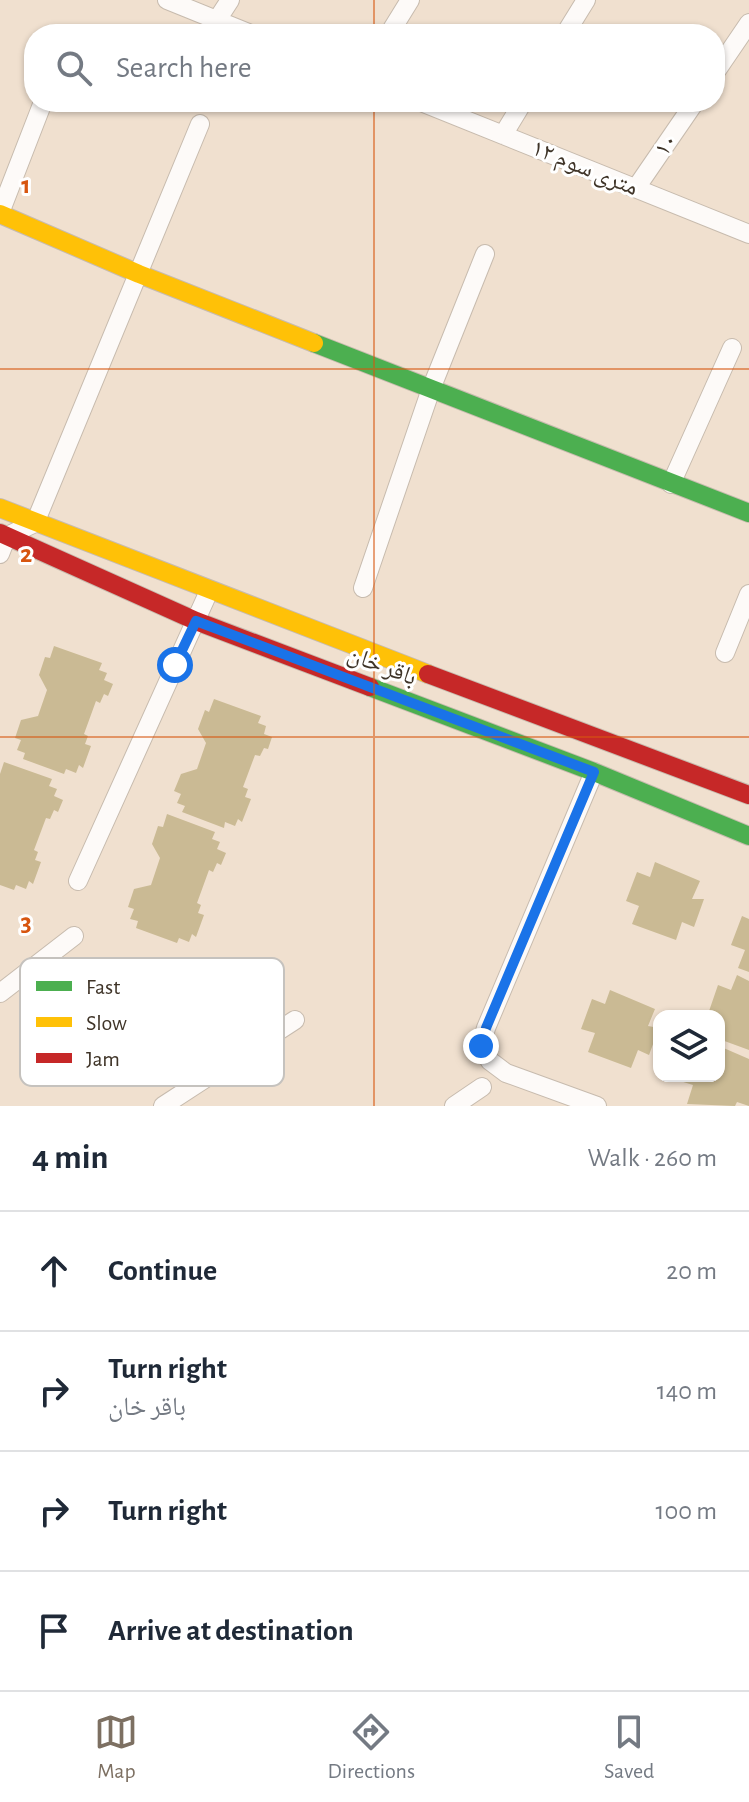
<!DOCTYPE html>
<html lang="en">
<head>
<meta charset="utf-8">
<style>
	body { margin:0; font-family:"Alegreya Sans","Noto Naskh Arabic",sans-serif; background:#f6f6f7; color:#1f2937 }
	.controls { position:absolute; right:24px; bottom:24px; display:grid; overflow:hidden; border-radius:16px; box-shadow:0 2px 6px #0004 }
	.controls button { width:72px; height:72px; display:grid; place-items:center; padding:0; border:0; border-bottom:2px solid #e0e1e3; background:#fff; color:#1f2937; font:40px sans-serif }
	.stop { position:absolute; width:24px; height:24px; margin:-18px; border:6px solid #1a73e8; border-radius:50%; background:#fff }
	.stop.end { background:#1a73e8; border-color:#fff; box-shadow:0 2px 8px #0008 }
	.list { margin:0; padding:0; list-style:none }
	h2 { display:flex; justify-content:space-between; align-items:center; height:104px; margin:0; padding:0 32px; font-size:34px }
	h2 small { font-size:26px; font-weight:400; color:#747a83 }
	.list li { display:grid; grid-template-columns:52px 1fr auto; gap:24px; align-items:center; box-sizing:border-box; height:120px; padding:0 32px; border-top:2px solid #e0e1e3 }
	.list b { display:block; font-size:30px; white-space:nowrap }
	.list p { margin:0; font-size:26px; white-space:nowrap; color:#747a83 }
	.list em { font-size:26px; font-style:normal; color:#747a83 }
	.icon { flex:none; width:44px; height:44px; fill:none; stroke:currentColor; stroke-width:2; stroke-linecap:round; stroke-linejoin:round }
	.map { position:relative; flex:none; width:749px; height:1106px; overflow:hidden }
	.search { position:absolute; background:#fff; box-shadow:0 2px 6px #0004; left:24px; right:24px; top:24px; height:88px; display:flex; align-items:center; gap:20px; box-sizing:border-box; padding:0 28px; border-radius:32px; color:#747a83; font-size:30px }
	.sheet { height:584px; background:#fff }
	nav { display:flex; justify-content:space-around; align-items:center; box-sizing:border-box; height:112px; border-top:2px solid #e0e1e3; background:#fff; font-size:22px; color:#747a83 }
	nav a { display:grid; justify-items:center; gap:4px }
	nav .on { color:#7d7062 }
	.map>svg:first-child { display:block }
	.building { fill:#caba94 }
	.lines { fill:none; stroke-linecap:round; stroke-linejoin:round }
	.street-casing { stroke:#c7bbae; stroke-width:20 }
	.fast-casing { stroke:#c7bbae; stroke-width:20 }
	.slow-casing { stroke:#c7bbae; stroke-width:20 }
	.jam-casing { stroke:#c7bbae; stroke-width:20 }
	.street { stroke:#fdfaf8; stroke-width:18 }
	.fast { stroke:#4caf50; stroke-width:18 }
	.slow { stroke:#ffc107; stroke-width:18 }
	.jam { stroke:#c62828; stroke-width:18 }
	.route { stroke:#1a73e8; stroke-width:10 }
	.grid { fill:none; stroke:#d7550f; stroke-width:2; stroke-opacity:0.55 }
	.labels { text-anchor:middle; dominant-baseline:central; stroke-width:6; stroke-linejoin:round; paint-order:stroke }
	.street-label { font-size:24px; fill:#3f3428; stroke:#fff }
	.key { fill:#fff; stroke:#c5c2be; stroke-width:2 }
	.key-label { font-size:22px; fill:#3f3428 }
	.grid-label { font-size:26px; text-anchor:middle; font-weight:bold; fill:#d7550f; stroke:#fff; stroke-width:6; stroke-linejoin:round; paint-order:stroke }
</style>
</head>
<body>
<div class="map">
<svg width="749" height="1106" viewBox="0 0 749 1106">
	<rect width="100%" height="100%" fill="#f0e0cf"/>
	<path class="building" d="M 54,646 L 102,663 L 99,670 L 107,673 L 104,680 L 113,684 L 108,696 L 104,694 L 100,703 L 96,701 L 84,734 L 88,736 L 85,744 L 91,746 L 83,768 L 79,765 L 76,773 L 66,769 L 64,774 L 23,759 L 25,753 L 17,750 L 21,740 L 15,738 L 21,720 L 38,716 L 47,690 L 39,675 L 45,657 L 50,658 Z
		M 214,699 L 261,716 L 258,723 L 266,726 L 264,734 L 272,737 L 268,749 L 264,748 L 260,756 L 255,755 L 243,787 L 248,789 L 245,797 L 251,799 L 242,822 L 238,819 L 235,826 L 225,822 L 224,828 L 182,812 L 185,806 L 177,803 L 181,794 L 174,791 L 181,774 L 197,769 L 206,743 L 198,729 L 205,710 L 209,712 Z
		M 4,762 L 52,779 L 49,786 L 57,789 L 54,796 L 63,800 L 58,812 L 54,810 L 50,819 L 46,818 L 34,850 L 38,852 L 35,860 L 41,862 L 33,884 L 29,881 L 26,889 L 16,885 L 14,890 L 0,885 L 0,774 Z
		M 167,814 L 215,832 L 212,839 L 220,842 L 217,849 L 226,853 L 221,865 L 217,863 L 213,872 L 209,870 L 197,903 L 201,905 L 198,913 L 204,915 L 196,937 L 192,934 L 189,942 L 179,938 L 177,943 L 136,928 L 138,921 L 130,919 L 134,909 L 128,907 L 134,889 L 151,885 L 160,858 L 152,844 L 158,826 L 163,827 Z
		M 655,862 L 700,881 L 692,899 L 704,899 L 694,927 L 682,922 L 676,940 L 632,924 L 639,906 L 626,901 L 637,872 L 650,877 Z
		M 742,916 L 749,919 L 749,972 L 738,968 L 745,950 L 731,945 Z
		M 737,975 L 749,981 L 749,1050 L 719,1039 L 721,1019 L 708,1014 L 718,985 L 731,990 Z
		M 610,990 L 655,1009 L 648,1026 L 659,1028 L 649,1055 L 638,1050 L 631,1068 L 588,1052 L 595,1033 L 581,1029 L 592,999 L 605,1004 Z
		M 719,1046 L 749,1059 L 749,1106 L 737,1102 L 735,1106 L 687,1104 L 693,1085 L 680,1081 L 682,1076 L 719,1076 Z"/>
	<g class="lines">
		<defs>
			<path id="street" d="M 167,0 L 251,34
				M 217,20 L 230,0
				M 389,34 L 410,0
				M 565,34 L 586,0
				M 715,73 L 749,23
				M 421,102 L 749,234
				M 503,135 L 523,102
				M 636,188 L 695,102
				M 0,213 L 43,102
				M 671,484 L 732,348
				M 0,554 L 7,536 L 35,523 L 200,124
				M 363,588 L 431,389 L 485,254
				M 725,653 L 749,594
				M 594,772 L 486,1028 L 481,1046 L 490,1061 L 506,1073 L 597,1106
				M 78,881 L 209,591
				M 0,993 L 74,936
				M 163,1106 L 295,1020
				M 454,1106 L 482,1087"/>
			<path id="fast" d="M 314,343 L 749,513
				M 370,687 L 594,772 L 749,836"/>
			<path id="slow" d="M 0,214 L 139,274 L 314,343
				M 0,508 L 428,674"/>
			<path id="jam" d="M 0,533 L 196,621 L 370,687
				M 428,674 L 749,795"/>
		</defs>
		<use href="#street" class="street-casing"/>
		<use href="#fast" class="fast-casing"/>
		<use href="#slow" class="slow-casing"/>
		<use href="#jam" class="jam-casing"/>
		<use href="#street" class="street"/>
		<use href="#fast" class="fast"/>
		<use href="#slow" class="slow"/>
		<use href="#jam" class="jam"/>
	</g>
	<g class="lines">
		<path class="route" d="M 175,665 L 196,621 L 594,772 L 486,1028 L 481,1046"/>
	</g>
	<path class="grid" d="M 374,0 L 374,34M 374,102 L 374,1106M 0,369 L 749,369M 0,737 L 749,737"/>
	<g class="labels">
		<g class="street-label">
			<text transform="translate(666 145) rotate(-56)">۱۰</text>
			<text transform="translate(585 168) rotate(22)">۱۲ متری سوم</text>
			<text transform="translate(382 666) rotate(21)">باقر خان</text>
		</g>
	</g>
	<rect x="20" y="958" width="264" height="128" rx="12" class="key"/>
	<rect x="36" y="981" width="36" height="10" fill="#4caf50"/>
	<rect x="36" y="1017" width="36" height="10" fill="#ffc107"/>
	<rect x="36" y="1053" width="36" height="10" fill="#c62828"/>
	<g class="key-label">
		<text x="86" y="994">Fast</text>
		<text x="86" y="1030">Slow</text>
		<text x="86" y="1066">Jam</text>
	</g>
	<g class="grid-label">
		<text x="26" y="193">1</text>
		<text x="26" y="562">2</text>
		<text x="26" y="931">3</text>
	</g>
</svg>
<div class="controls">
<button><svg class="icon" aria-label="layers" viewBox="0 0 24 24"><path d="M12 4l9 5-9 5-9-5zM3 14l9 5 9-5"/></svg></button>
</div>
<div class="stop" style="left:175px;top:665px"></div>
<div class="stop end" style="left:481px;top:1046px"></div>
<div class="search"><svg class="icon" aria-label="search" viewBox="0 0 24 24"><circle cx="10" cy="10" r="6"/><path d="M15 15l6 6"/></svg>Search here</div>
</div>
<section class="sheet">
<h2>4 min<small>Walk · 260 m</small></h2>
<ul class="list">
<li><svg class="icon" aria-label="ahead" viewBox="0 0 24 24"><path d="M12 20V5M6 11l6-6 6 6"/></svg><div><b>Continue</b></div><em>20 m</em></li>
<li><svg class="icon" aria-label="right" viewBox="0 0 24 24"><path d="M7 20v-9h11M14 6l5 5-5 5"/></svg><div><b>Turn right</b><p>باقر خان</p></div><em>140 m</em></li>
<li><svg class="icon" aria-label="right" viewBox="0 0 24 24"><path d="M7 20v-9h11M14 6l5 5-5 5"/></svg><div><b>Turn right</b></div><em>100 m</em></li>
<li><svg class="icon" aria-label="arrive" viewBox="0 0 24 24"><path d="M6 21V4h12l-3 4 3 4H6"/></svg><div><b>Arrive at destination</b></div></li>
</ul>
</section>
<nav>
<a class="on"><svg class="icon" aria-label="map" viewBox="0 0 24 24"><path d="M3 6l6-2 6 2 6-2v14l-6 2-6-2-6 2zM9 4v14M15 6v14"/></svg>Map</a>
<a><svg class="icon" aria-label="directions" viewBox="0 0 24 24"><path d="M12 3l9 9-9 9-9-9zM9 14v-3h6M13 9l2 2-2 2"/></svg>Directions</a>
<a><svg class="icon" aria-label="saved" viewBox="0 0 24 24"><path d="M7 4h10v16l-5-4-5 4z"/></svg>Saved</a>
</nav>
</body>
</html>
